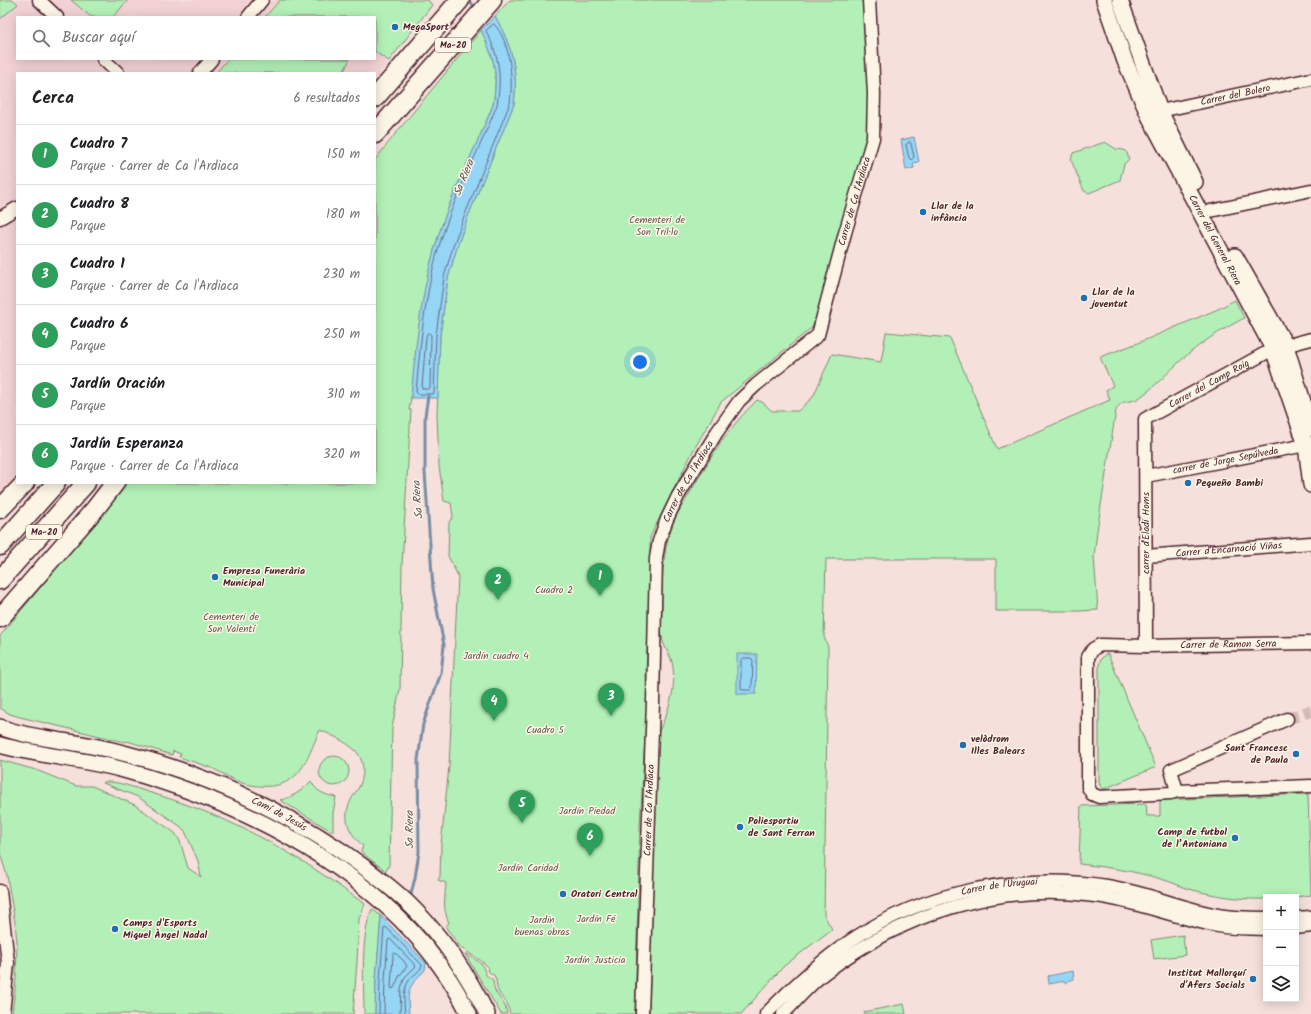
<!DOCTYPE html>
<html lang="es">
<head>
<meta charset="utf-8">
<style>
	body { margin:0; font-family:Kalam,sans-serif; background:#f2f2f2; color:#202124 }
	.controls { position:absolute; right:12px; bottom:12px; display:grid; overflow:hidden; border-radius:0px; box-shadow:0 2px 10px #0003 }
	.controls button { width:36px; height:36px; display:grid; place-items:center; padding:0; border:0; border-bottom:1px solid #e0e0e0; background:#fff; color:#202124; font:20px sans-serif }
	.you { position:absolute; left:640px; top:362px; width:14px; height:14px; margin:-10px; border:3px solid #fff; border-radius:50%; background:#1a73e8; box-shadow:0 0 0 6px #1a73e833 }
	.badge { display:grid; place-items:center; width:26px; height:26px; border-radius:50%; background:#ea580c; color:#fff; font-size:13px; font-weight:700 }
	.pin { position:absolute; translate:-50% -33px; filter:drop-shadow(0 1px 2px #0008) }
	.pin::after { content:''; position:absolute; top:21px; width:14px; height:12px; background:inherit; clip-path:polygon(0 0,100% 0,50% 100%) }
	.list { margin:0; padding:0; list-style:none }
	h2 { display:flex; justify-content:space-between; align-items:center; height:52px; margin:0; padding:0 16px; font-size:17px }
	h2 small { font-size:13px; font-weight:400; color:#757577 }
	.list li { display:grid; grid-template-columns:26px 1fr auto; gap:12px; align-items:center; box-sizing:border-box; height:60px; padding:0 16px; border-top:1px solid #e0e0e0 }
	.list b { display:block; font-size:15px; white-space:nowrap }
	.list p { margin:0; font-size:13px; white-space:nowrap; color:#757577 }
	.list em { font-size:13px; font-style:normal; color:#757577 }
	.icon { flex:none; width:22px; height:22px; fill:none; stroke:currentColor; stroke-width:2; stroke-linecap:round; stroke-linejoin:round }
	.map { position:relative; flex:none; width:1311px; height:1014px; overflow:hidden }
	.search { position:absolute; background:#fff; box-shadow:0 2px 10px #0003; left:16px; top:16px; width:360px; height:44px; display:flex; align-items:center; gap:10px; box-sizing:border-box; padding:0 14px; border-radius:0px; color:#757577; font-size:15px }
	.panel { position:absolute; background:#fff; box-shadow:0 2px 10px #0003; left:16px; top:72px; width:360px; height:412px; border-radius:0px }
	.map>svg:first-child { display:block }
	.built { fill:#f2d1d4; fill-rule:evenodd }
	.green { fill:#b3f0b7; stroke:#7e8871 }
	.water { fill:#95d6f6; stroke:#778da5 }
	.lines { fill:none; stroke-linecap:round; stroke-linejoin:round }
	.shore { stroke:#68687c; stroke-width:1 }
	.stream { stroke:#778da5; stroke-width:3 }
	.minor-tunnel { stroke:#d4b9b8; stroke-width:12; stroke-dasharray:12 6; stroke-linecap:butt }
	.minor-casing { stroke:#4a1f2b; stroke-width:15 }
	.major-casing { stroke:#4a1f2b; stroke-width:18 }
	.highway-casing { stroke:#4a1f2b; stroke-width:21 }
	.minor { stroke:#fcf5e5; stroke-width:12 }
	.major { stroke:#fcf5e5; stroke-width:15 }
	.highway { stroke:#fcf5e5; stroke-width:18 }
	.poi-dot { fill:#1f6fb2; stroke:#fcf5e5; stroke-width:1.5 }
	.labels { text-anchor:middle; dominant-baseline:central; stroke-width:3; stroke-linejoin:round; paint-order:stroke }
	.shield { fill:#fcf5e5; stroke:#7f5f63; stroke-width:1 }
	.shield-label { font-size:9px; font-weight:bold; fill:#4a1f2b }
	.poi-label { font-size:10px; font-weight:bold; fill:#4a1f2b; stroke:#fcf5e5; text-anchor:start }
	.street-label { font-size:10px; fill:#4a1f2b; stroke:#fcf5e5 }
	.park-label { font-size:10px; fill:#64534e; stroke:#fcf5e5 }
	.water-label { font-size:11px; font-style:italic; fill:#5d4d5e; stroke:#fcf5e5 }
</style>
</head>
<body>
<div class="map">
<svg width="1311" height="1014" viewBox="0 0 1311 1014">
	<rect width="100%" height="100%" fill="#f6e0db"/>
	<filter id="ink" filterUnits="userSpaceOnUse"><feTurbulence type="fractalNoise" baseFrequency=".025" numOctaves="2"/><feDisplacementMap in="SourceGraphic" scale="8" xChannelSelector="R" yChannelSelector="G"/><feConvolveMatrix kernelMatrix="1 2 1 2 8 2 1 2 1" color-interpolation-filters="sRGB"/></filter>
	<g filter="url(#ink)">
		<path class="built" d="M 0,0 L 428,0 L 432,5 L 375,80 L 375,73 L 17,73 L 17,483 L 0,502 ZM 17,17 L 375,17 L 375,59 L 17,59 Z"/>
		<path class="green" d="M 0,0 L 14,0 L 18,4 L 0,19 Z
			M 71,0 L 128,0 L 113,17 L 91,17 Z
			M 280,0 L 428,0 L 432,5 L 389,61 L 375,52 L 375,17 L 265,17 Z
			M 510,0 L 864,0 C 868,45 872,92 866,137 L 815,325 L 721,402 L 693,451 L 650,537 L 650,588 L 646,673 L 647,701 L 640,825 L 635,1014 L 510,1014 L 507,1003 L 500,995 L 497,988 L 496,980 L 494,975 L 489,972 L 488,967 L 483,962 L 461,948 L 447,929 L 446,926 L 449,923 C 442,907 445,899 446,883 L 438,880 L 440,877 L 441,845 L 449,766 L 458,576 L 448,556 L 449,522 L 453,517 L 451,503 L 444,501 L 439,466 L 437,414 L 440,335 L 448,278 L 458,244 L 467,219 L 514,104 C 518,69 512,47 495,16 Z
			M 481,30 C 495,60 498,72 493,105 C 477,146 455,185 441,228 C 422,284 417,340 411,398 L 409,410 L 411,410 L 402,565 L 400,689 L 392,728 L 389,865 L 386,871 L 367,857 L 361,851 L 363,846 C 350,834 341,819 351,800 C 353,795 358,790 360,785 C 365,773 364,759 355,750 C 346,742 332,735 320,730 C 313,744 308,762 297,774 C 283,789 261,788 242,783 C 232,780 223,773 214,769 C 203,765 191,761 179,757 L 181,754 L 173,751 L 172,755 L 127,741 L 125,742 L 20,717 L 10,714 L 0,708 L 0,636 L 127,483 L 375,483 L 375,160 L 396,133 Z
			M 228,59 L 350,59 L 343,73 L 216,73 Z
			M 1105,142 L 1116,149 L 1124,150 L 1127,153 L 1129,159 L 1124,164 L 1120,180 L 1089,193 L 1084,191 L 1071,160 L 1073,153 Z
			M 1235,300 L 1244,318 C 1226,328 1208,338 1192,351 C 1174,365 1159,384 1139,398 C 1129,404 1122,398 1116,410 L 1097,531 L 1094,557 L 1098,610 L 1080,611 L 996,611 L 996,559 L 826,559 L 824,637 L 828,647 L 828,651 L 824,915 L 832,929 L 784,966 L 741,1014 L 649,1014 L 656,738 C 667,713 678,691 672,662 C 670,654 663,646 662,637 C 660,629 662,619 662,610 C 662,581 662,553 672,526 C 676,514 685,502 691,491 C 711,457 728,428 757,400 L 762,402 L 772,411 L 798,411 L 813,397 L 832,354 L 881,362 L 886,332 L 950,338 L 997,449 L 1110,400 L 1106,390 L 1113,386 L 1100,357 L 1138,343 L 1218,309 Z
			M 1108,654 L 1156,767 L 1104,789 L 1100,786 L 1099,782 L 1099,665 C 1101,659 1102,655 1108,654 Z
			M319 771a15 15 0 1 1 30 0a15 15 0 1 1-30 0Z
			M 0,760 L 36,770 L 76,786 L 92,786 L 135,805 L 175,833 L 180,841 L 188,868 L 201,877 L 198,861 L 185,831 L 180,826 L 138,797 L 103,783 L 104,782 C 118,781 135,788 148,792 C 210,810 269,838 322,874 C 337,884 350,894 365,904 L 359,919 L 357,962 L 353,1014 L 12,1014 L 16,979 L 17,942 L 15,923 L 7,876 L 0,853 Z
			M 311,781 C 316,792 325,795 336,797 L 333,813 L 333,832 L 280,800 C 292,798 303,790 311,781 Z
			M 1308,794 L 1311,895 L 1296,897 L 1266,897 L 1266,899 C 1242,900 1216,896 1193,890 C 1182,887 1172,882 1161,879 C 1134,871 1107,867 1079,864 L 1081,806 L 1146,804 L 1147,816 L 1160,816 L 1160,800 Z
			M 372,909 L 381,916 L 376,979 L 375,1014 L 364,1014 C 364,983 360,937 372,909 Z
			M 1183,935 L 1185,955 L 1154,959 L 1151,940 Z
			M 465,954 L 467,954 L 482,964 L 486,975 L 493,980 C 493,997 506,1000 507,1014 L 501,1014 Z
			M 904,1004 L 906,1014 L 865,1014 L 864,1012 Z"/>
		<path class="water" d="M 495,16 C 512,46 518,70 514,104 L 467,219 L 458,244 L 448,278 L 440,335 L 438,398 L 411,398 C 416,340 422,283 441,228 C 455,185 477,146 493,105 C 498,72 495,60 481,30 Z
			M 914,137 L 919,162 L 913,163 L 914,168 L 906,170 L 901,140 Z
			M 737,654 L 757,654 L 756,694 L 737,694 Z
			M 381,916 L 426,963 L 425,970 C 408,987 407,990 409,1014 L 375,1014 L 376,979 Z
			M 1073,971 L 1074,979 L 1068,981 L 1068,982 L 1066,983 L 1065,981 L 1049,984 L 1048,976 Z"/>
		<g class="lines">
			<path class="shore" d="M 494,24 C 511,42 513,79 510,103 L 464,217 L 454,243 L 444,277 L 436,335 L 434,393 L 433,394 L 418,394 L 416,392 C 421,336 426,281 445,228 C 459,186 481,147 497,105 C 500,86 501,68 494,49 C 492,42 489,37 486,31 Z
				M 910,142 L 911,144 L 914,157 L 911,160 L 909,158 L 906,145 Z
				M 429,333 L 431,335 L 430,388 L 428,389 L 423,389 L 422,387 L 426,337 L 427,334 Z
				M 743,658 L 751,658 L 753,660 L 752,688 L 751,690 L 743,690 L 741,689 L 741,660 Z
				M 395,953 L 403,960 L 407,966 L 400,975 L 394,988 L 392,989 L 391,987 L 393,955 Z
				M 379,1014 L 380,980 L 384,928 L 386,927 L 422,965 C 421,971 414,974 410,979 C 402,989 404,1003 405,1014
				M 384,1014 L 385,980 L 388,940 L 390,939 L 416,966 L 405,977 L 401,988 L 400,1014"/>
			<path class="stream" d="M 468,0 L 476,9
				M 410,898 L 415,878 L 419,852 L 418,760 L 423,724 L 441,673 L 444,645 L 433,589 L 425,472 L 425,416 L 428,396"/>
			<path class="minor-tunnel" d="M 1287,719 L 1311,711"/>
			<defs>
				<g id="minor">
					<path d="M 39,0 L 57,17"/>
					<path d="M 248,17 L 262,0"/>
					<path d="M 103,59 L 118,73"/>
					<path d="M 200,73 L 212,59"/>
					<path id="s1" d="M 1160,111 L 1311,79"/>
					<path d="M 1210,211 L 1311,190"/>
					<path d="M 0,218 L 17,208"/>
					<path id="s2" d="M 1146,476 L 1306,445"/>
					<path id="s3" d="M 1146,556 L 1311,543"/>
					<path id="s4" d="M 1146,646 L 1145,419 L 1273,349 L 1311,339"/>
					<path d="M 1287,719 L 1171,770 L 1177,791 L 1311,786"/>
					<path id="s5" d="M 1177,791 L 1171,793 L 1099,797 L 1092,794 L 1088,787 L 1088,657 L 1093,649 L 1100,645 L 1146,646 L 1311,643"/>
					<path d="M 0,891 L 8,963 L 3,1014"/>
					<path d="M 1296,918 L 1311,917"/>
					<path d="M 1296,928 L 1311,926"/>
					<path id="s6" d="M 642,1014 L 653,702 L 656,558 L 659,541 L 667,519 L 678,496 L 717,432 L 739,401 L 756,385 L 818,335 L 845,233 L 873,138 L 874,94 L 869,0"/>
					<path id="s7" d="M 766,1014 C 793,986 820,961 853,939 C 925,891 1021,872 1107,886 C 1145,892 1180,908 1218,915 C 1234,918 1250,918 1266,918"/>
					<path d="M 783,1014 C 797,1000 810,984 826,972 C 903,914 998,882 1095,896 C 1137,901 1176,918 1218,926 C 1233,929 1250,928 1266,929"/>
				</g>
				<g id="major">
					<path id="s8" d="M 1104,0 L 1125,61 L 1149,116 L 1273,349 L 1306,445 L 1311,485"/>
					<path d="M 1120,0 L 1160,111 L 1195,182"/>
					<path d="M 1235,256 L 1286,346 L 1311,428"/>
					<path id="s9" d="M 0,727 C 20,735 41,737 62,741 C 84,744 105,748 127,754 C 203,774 275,806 340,850 C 366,868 391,886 413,908 C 444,939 468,975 487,1014"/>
					<path d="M 0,745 C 41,756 83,759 124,770 C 257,807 406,885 469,1014"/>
				</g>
				<path id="highway" d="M 375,98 L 460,0
					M 375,134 L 492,0
					M 0,509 L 25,483
					M 0,546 L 56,483
					M 0,580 L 86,483
					M 0,618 L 95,509 L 115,483"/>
			</defs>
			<use href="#minor" class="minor-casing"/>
			<use href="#major" class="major-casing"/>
			<use href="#highway" class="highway-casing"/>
			<use href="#minor" class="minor"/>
			<use href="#major" class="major"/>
			<use href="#highway" class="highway"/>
		</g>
	</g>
	<g class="poi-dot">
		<circle cx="395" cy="27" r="4"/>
		<circle cx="923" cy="212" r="4"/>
		<circle cx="1084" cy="298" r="4"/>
		<circle cx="1188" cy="483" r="4"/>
		<circle cx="215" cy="577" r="4"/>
		<circle cx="963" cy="745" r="4"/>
		<circle cx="1296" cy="754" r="4"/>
		<circle cx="740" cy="827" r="4"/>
		<circle cx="1235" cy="838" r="4"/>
		<circle cx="563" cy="894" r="4"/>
		<circle cx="115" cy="929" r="4"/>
		<circle cx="1253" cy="979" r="4"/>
	</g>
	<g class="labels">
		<g class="shield">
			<rect x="435" y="38" width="36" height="14" rx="3"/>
			<rect x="26" y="525" width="36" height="14" rx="3"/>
		</g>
		<g class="shield-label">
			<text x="453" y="45">Ma-20</text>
			<text x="44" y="532">Ma-20</text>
		</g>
		<g class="poi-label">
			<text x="403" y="27">MegaSport</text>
			<text x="931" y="206">Llar de la<tspan x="931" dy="12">infància</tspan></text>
			<text x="1092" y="292">Llar de la<tspan x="1092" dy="12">joventut</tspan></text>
			<text x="1196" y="483">Pequeño Bambi</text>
			<text x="223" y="571">Empresa Funerària<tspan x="223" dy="12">Municipal</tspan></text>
			<text x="971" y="739">velòdrom<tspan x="971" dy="12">Illes Balears</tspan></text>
			<text x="1288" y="748" text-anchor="end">Sant Francesc<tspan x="1288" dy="12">de Paula</tspan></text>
			<text x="748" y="821">Poliesportiu<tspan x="748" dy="12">de Sant Ferran</tspan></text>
			<text x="1227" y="832" text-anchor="end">Camp de futbol<tspan x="1227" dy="12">de l’Antoniana</tspan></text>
			<text x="571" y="894">Oratori Central</text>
			<text x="123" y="923">Camps d'Esports<tspan x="123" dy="12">Miquel Àngel Nadal</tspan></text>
			<text x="1245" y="973" text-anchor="end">Institut Mallorquí<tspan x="1245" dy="12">d'Afers Socials</tspan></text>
		</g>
		<g class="street-label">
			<text stroke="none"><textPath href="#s1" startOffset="77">Carrer del Bolero</textPath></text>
			<text stroke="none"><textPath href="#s6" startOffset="877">Carrer de Ca l'Ardiaca</textPath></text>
			<text stroke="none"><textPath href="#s8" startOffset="265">Carrer del General Riera</textPath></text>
			<text stroke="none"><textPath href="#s4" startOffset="300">Carrer del Camp Roig</textPath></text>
			<text stroke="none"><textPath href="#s2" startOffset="81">carrer de Jorge Sepúlveda</textPath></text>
			<text stroke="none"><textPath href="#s6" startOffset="540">Carrer de Ca l'Ardiaca</textPath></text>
			<text transform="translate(1146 533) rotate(-90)">carrer d'Eladi Homs</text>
			<text stroke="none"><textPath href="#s3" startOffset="83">Carrer d'Encarnació Viñas</textPath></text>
			<text stroke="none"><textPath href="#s5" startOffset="370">Carrer de Ramon Serra</textPath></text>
			<text stroke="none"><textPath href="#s6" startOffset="204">Carrer de Ca l'Ardiaca</textPath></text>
			<text stroke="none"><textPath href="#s9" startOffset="294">Camí de Jesús</textPath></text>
			<text stroke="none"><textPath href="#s7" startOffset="272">Carrer de l'Uruguai</textPath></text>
		</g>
		<g class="park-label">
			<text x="657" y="220">Cementeri de<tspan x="657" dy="12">Son Tril·lo</tspan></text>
			<text x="554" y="590">Cuadro 2</text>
			<text x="231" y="617">Cementeri de<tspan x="231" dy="12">Son Valentí</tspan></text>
			<text x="496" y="656">Jardín cuadro 4</text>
			<text x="545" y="730">Cuadro 5</text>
			<text x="587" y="811">Jardín Piedad</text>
			<text x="528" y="868">Jardín Caridad</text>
			<text x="596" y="919">Jardín Fé</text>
			<text x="542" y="920">Jardín<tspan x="542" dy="12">buenas obras</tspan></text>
			<text x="595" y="960">Jardín Justicia</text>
		</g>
		<g class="water-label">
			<text transform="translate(464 178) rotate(-68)">Sa Riera</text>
			<text transform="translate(418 500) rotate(-94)">Sa Riera</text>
			<text transform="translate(410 830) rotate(-90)">Sa Riera</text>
		</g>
	</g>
</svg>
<div class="controls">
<button>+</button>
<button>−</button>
<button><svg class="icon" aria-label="layers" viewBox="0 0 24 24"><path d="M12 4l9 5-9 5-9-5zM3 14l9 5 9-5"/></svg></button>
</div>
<div class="you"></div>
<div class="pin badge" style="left:600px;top:596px;background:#2e9e5b">1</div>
<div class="pin badge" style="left:498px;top:600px;background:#2e9e5b">2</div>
<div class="pin badge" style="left:611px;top:716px;background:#2e9e5b">3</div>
<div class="pin badge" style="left:494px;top:721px;background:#2e9e5b">4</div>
<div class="pin badge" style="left:522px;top:823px;background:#2e9e5b">5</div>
<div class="pin badge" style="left:590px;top:856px;background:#2e9e5b">6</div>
<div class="search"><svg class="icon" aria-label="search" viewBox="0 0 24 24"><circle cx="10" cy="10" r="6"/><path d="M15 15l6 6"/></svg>Buscar aquí</div>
<section class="panel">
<h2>Cerca<small>6 resultados</small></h2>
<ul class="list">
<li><span class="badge" style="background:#2e9e5b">1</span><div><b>Cuadro 7</b><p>Parque · Carrer de Ca l'Ardiaca</p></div><em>150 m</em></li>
<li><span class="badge" style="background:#2e9e5b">2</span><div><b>Cuadro 8</b><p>Parque</p></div><em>180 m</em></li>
<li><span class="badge" style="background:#2e9e5b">3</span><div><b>Cuadro 1</b><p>Parque · Carrer de Ca l'Ardiaca</p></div><em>230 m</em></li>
<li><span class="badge" style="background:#2e9e5b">4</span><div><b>Cuadro 6</b><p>Parque</p></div><em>250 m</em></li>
<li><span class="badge" style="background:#2e9e5b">5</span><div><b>Jardín Oración</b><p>Parque</p></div><em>310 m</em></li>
<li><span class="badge" style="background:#2e9e5b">6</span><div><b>Jardín Esperanza</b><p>Parque · Carrer de Ca l'Ardiaca</p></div><em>320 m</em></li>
</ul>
</section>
</div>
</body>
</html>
